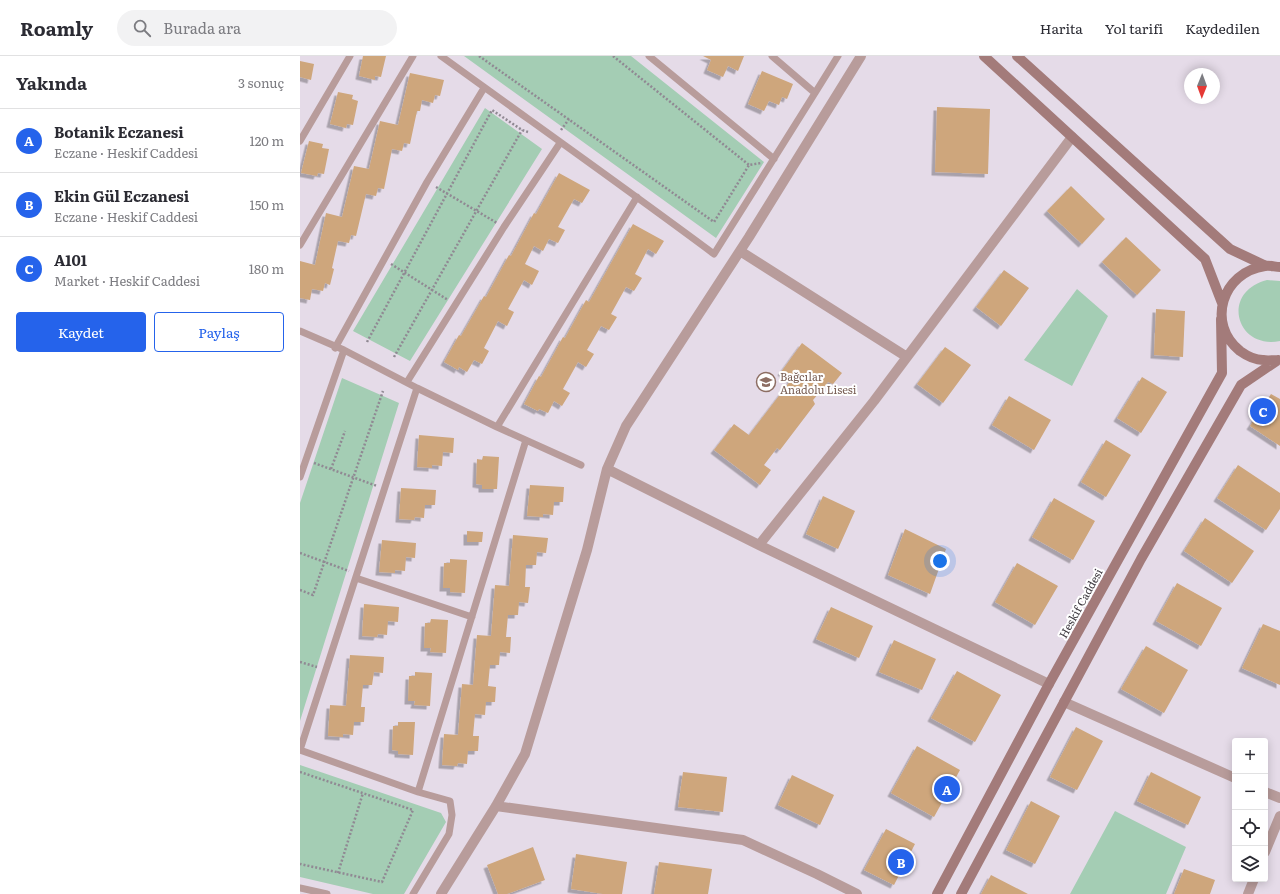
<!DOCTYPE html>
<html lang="tr">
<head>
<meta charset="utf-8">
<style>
	body { margin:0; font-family:Literata,serif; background:#f2f2f3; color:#2b2b33 }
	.controls { position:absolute; right:12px; bottom:12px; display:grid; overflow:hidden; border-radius:4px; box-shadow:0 2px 10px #0003 }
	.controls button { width:36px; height:36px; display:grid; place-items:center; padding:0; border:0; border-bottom:1px solid #e1e1e2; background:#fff; color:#2b2b33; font:20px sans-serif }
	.compass { position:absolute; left:884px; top:12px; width:36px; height:36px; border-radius:50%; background:#fff; box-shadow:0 2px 10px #0003; rotate:181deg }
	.you { position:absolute; left:640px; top:505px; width:14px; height:14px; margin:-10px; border:3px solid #fff; border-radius:50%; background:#1a73e8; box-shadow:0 0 0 6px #1a73e833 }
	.badge { display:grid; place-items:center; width:26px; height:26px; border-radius:50%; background:#2563eb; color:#fff; font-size:13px; font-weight:700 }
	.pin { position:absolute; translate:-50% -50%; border:2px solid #fff; box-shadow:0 1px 4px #0006 }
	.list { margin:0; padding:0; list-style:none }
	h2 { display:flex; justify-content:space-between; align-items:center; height:52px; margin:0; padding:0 16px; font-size:17px }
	h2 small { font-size:13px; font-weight:400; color:#7c7c81 }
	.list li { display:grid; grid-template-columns:26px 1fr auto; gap:12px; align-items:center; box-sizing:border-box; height:64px; padding:0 16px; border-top:1px solid #e1e1e2 }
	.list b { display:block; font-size:15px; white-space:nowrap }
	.list p { margin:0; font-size:13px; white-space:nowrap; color:#7c7c81 }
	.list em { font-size:13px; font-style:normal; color:#7c7c81 }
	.actions { display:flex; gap:8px; padding:12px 16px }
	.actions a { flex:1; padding:9px 0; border:1px solid #2563eb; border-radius:4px; text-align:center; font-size:14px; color:#2563eb }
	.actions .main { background:#2563eb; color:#fff }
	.icon { flex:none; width:22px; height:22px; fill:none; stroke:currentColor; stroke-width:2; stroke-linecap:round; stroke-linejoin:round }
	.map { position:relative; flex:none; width:980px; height:838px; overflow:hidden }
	header { display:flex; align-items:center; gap:24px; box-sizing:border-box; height:56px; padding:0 20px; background:#fff; border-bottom:1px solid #e1e1e2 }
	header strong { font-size:19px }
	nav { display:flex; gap:22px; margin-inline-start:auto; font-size:14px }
	.search { width:280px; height:36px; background:#f2f2f3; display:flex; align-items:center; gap:10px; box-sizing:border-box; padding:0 14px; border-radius:22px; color:#7c7c81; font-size:15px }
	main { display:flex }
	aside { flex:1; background:#fff }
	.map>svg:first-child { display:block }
	.green { fill:#a4cdb4 }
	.building { fill:#cea67c; filter:url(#shadow) }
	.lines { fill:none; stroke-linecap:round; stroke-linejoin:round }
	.path { stroke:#908993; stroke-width:2.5; stroke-dasharray:2 2; stroke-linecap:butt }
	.service { stroke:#b89c9b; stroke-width:7 }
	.minor { stroke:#b89c9b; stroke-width:10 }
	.secondary { stroke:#a37b7a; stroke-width:10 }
	.labels { text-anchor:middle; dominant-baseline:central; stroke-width:4; stroke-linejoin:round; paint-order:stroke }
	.education-label { font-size:11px; fill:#785e54; stroke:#fff; text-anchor:start }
	.street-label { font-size:11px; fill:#3f3b41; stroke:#fff }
</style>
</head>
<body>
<header>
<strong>Roamly</strong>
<div class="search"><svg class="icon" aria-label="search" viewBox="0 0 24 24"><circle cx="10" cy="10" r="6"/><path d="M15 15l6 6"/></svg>Burada ara</div>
<nav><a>Harita</a><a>Yol tarifi</a><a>Kaydedilen</a></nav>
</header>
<main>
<aside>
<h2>Yakında<small>3 sonuç</small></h2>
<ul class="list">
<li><span class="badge">A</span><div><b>Botanik Eczanesi</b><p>Eczane · Heskif Caddesi</p></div><em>120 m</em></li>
<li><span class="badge">B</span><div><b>Ekin Gül Eczanesi</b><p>Eczane · Heskif Caddesi</p></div><em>150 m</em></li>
<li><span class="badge">C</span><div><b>A101</b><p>Market · Heskif Caddesi</p></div><em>180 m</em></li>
</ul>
<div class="actions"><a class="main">Kaydet</a><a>Paylaş</a></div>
</aside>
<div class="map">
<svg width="980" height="838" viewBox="0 0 980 838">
	<defs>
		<filter id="shadow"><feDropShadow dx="-3.5" dy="3.5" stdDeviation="0" flood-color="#0004"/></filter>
	</defs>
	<rect width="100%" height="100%" fill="#e5dbe8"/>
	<path class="green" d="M 164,0 L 331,0 L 464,106 L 416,182 Z
		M 185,52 L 242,93 L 110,305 L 53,275 Z
		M 967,224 L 980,225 L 980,285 C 936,294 920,236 967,224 Z
		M 777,233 L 808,260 L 772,330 L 724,304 Z
		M 42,322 L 99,347 L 0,665 L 0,447 Z
		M 0,709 L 141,757 L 146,766 L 104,838 L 73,838 L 0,821 Z
		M 815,755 L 886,791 L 866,838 L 770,838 Z"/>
	<path class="building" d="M 63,0 L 86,0 L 81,21 L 75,20 L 75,24 L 59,20 Z
		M 403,0 L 444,0 L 438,15 L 428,10 L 423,21 L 407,14 L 411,4 Z
		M 0,5 L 14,8 L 11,24 L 0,21 Z
		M 462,15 L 493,28 L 487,43 L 482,41 L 479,49 L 469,45 L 464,55 L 448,48 Z
		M 110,17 L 144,24 L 140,40 L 135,39 L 133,47 L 122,44 L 120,55 L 117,55 L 110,88 L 104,87 L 102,95 L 92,93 L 84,133 L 78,132 L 76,140 L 66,138 L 56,180 L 51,179 L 49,187 L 38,185 L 32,212 L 34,213 L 30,229 L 25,227 L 23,235 L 12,233 L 10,244 L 0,242 L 0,205 L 15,209 L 26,157 L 42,161 L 54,110 L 69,113 L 80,65 L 98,69 Z
		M 38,36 L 53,39 L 52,43 L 58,45 L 53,69 L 47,68 L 46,72 L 30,68 Z
		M 637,51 L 690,53 L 688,118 L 635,116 Z
		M 9,85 L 23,88 L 22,92 L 29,93 L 24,118 L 18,117 L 17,120 L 1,117 Z
		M 259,117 L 290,134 L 282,147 L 274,143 L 258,171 L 265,174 L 258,187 L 249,183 L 243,195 L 234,190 L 225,208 L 239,215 L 232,229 L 224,224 L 208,253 L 214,256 L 207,270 L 198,265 L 184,292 L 189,295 L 182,308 L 174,304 L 167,316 L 159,311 L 158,314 L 144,306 L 159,279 L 161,280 L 184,240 L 186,241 L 209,199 L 211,200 L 234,157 L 236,158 Z
		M 771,130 L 805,163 L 782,188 L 747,155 Z
		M 333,168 L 364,185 L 356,198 L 348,193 L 335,218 L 342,222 L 334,235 L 326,231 L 311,258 L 317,261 L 309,274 L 301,270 L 287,294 L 294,298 L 286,311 L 278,306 L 263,333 L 270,337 L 262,350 L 254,345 L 248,357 L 239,353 L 238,355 L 224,348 L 239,320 L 241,321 L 263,281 L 265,282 L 286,244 L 289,246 Z
		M 826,181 L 861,214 L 837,239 L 802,206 Z
		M 704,214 L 729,232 L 701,270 L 676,251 Z
		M 856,253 L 885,255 L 883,301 L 854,299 Z
		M 502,287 L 542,317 L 533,328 L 528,326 L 513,344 L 515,348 L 480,394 L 477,392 L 464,409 L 471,414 L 460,429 L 414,394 L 434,368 L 449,379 L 491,324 L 481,316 Z
		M 645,291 L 671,309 L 643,347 L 617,328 Z
		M 842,321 L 867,336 L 841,377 L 817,362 Z
		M 971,338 L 980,343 L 980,390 L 950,370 Z
		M 709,340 L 751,364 L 734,394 L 692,369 Z
		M 119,379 L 154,382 L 153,397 L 143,396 L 142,410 L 132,409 L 132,412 L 117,411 Z
		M 806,384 L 831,399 L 806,441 L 781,426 Z
		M 183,400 L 199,401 L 197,433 L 182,433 L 182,429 L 176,428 L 177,403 L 182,404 Z
		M 938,409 L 980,437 L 980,453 L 966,474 L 917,442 Z
		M 230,429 L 264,431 L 263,446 L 254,446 L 253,459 L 243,458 L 243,461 L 227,460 Z
		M 101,432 L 136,434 L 135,449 L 125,449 L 124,462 L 115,461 L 114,464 L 99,463 Z
		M 523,440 L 555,455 L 538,493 L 506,478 Z
		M 754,442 L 795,465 L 773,504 L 732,481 Z
		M 905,462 L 954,495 L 932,527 L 884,495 Z
		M 605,473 L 646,493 L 630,538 L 588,519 Z
		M 167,475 L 183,476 L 182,486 L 167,486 Z
		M 213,479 L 248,482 L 246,497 L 237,496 L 236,509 L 226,509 L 225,531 L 230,531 L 228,547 L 219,546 L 218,559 L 208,559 L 206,581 L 211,581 L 210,597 L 200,596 L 199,609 L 190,609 L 188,630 L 196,631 L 195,646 L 186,646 L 185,659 L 175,658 L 173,680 L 179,680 L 178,695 L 168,695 L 167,708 L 158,707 L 157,710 L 142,709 L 144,678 L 158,679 L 162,628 L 173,629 L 177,579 L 191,580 L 195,529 L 209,530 Z
		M 82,484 L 116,487 L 115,502 L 106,501 L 105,515 L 95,514 L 95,517 L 79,516 Z
		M 150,503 L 167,504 L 165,537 L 150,536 L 150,532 L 143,532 L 144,507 L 150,507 Z
		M 717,507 L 758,530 L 735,569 L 695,546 Z
		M 877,527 L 922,552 L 901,590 L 856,565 Z
		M 64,548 L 99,551 L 98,566 L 88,565 L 87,579 L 78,578 L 77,581 L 62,580 Z
		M 531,551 L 573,570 L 559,602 L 516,583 Z
		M 131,563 L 148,564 L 146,597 L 130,596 L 131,592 L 124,592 L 125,567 L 130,567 Z
		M 963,568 L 980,575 L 980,629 L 942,612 Z
		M 594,584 L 636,603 L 622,634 L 579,616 Z
		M 846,590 L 888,614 L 864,657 L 821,633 Z
		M 50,599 L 84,601 L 83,617 L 74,616 L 72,629 L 63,629 L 61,651 L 65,651 L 64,666 L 54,666 L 53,679 L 43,678 L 43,681 L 28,680 L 30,649 L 46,650 Z
		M 657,615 L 701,639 L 675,686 L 631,662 Z
		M 115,616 L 132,617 L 130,650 L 114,649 L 115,645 L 108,645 L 109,620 L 115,620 Z
		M 98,666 L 115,666 L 113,699 L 98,698 L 98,695 L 92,694 L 93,670 L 98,670 Z
		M 776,671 L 803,685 L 777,734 L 750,721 Z
		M 617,690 L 660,714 L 634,761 L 591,737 Z
		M 383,716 L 427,721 L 423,756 L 378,751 Z
		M 851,716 L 901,741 L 888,769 L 837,745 Z
		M 492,719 L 534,739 L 520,769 L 478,749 Z
		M 731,745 L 760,760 L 735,808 L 706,794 Z
		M 586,773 L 615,788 L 594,829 L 564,814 Z
		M 233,791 L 245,824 L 207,838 L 198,838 L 187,809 Z
		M 276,798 L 327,806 L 322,838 L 303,838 L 271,833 Z
		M 359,806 L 412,813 L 408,838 L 354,838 Z
		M 884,813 L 915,824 L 910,838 L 874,838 Z
		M 691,819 L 728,838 L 681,838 Z"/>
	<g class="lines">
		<path class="path" d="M 179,0 L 414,166 L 449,109 L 461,107
			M 313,0 L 449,109
			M 261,74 L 269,63
			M 136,131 L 197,167
			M 91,208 L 148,244
			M 67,286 L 192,54 L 222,74 L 228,76
			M 94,301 L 222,74
			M 14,407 L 77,430
			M 31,413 L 45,375
			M 0,497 L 49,515
			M 0,534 L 13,539 L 83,335
			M 0,606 L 17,611
			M 0,716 L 113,754 L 82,826 L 0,808
			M 38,817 L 63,737"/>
		<path class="service" d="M 141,0 C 232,66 324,131 414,198 L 515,37
			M 349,0 L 474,103
			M 472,0 L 515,37 L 538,0
			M 0,85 L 50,0
			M 0,189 L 113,0
			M 0,275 L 44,294 L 117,332 L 197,371 L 281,409
			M 35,292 L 127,126 L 184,32
			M 107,326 L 204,171 L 260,87
			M 197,371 L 337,141
			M 0,421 L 44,294
			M 56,522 L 172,561
			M 0,694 L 117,332
			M 0,694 L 118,736 L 150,745 L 152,759 L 149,778 L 113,838
			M 118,736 L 226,384
			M 0,832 L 27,838"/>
		<path class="minor" d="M 440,195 L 607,301
			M 307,413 L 459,489 L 749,628
			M 459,489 L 574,345 L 772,81
			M 764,646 L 935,722
			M 965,736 L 980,742
			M 196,750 L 443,784 L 517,818 L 557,838
			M 965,796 L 980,760
			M 141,838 L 196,750 L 225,698 L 287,494 L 307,413 L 326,370 L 449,181 L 561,0
			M 948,838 L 954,823"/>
		<path class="secondary" d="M 684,0 L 905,203 L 922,247
			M 717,0 L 930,193 L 966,210
			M 978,304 C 973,304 968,305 963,304 C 955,304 947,300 940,295 C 906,268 922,216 965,210 C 970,209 975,211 980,211
			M 637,838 L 749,628 L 922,317 L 921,263
			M 661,838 L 841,503 L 941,329 L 978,304"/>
	</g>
	<defs>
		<symbol id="school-ring" viewBox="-11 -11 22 22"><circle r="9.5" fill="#fff" stroke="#8d6e63" stroke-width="1.5"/><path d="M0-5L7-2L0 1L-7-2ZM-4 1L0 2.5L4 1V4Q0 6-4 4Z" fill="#8d6e63"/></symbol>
	</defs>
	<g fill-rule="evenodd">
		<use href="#school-ring" x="455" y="315" width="22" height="22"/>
	</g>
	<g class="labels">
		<g class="education-label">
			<text x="480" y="320">Bağcılar<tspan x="480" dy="13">Anadolu Lisesi</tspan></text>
		</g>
		<g class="street-label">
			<text transform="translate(780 547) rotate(-61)">Heskif Caddesi</text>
		</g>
	</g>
</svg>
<div class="controls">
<button>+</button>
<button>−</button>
<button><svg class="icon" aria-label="locate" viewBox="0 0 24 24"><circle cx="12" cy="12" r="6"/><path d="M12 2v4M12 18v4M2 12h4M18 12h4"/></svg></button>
<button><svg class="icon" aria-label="layers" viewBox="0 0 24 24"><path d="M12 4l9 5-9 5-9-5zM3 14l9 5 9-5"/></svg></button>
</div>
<svg class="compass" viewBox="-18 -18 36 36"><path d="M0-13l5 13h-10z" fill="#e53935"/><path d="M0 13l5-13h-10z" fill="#7c7c81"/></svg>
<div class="you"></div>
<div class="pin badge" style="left:647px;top:733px">A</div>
<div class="pin badge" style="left:601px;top:806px">B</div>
<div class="pin badge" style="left:963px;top:355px">C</div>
</div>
</main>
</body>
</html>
